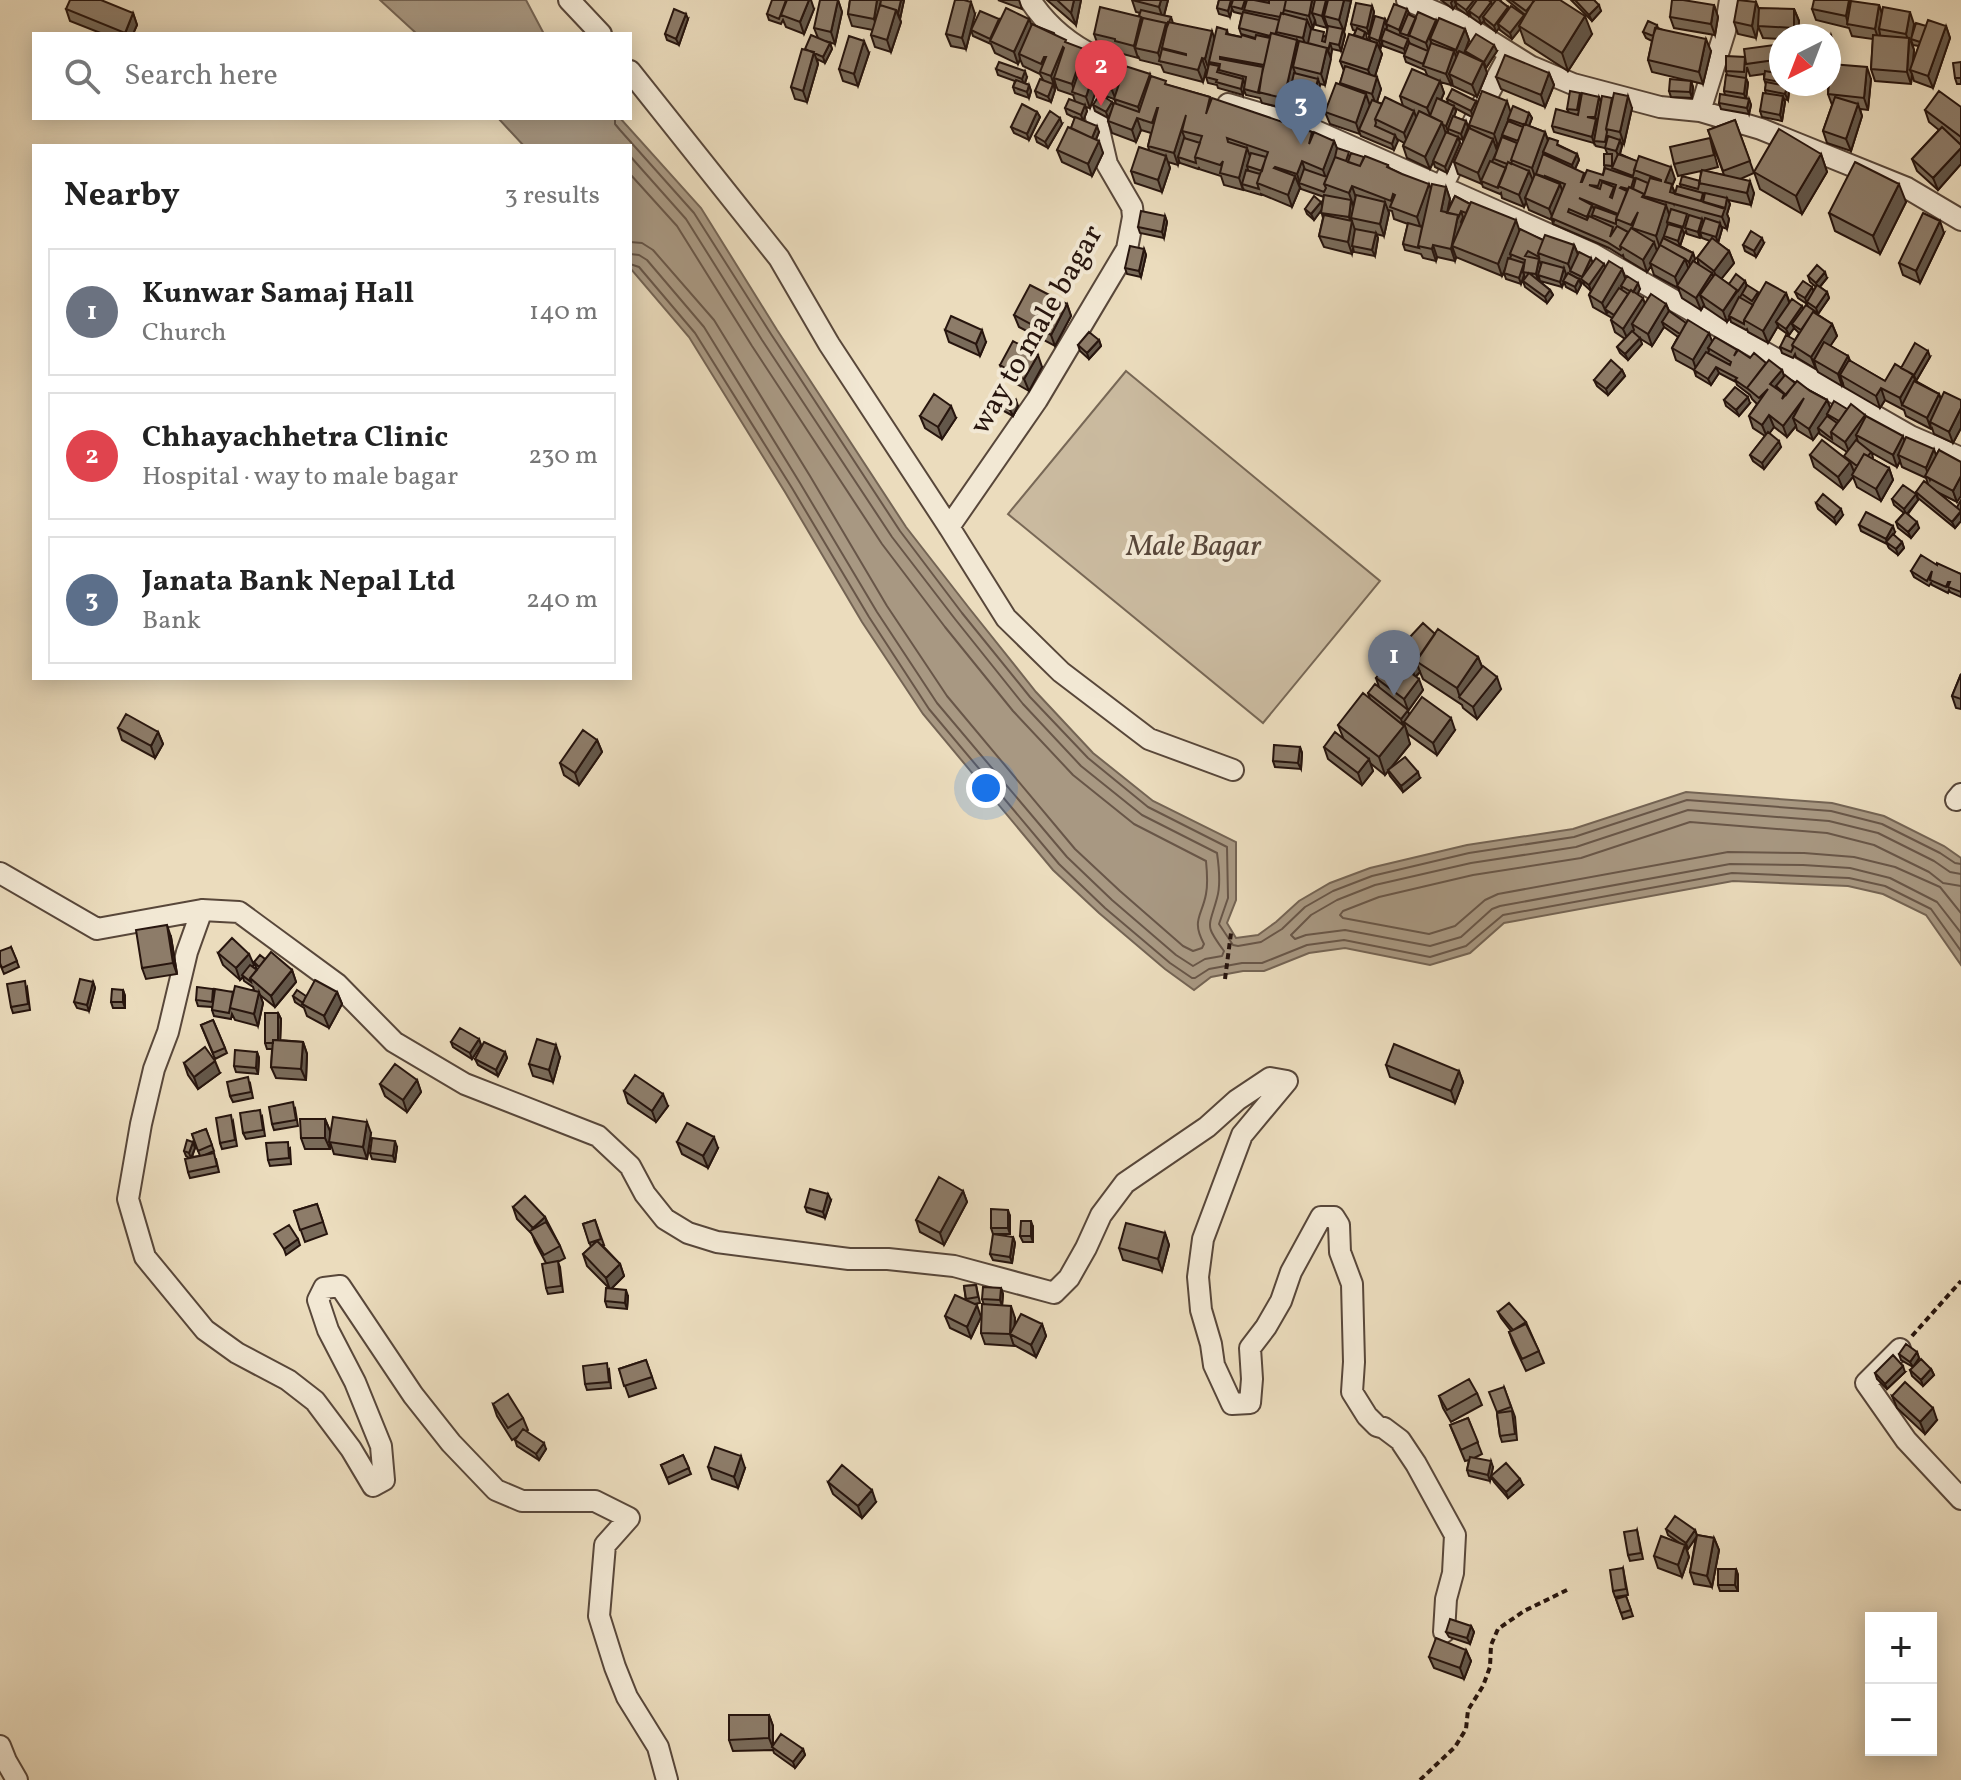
<!DOCTYPE html>
<html lang="en">
<head>
<meta charset="utf-8">
<style>
	body { margin:0; font-family:Vollkorn,serif; background:#f6f6f6; color:#222 }
	.controls { position:absolute; right:24px; bottom:24px; display:grid; overflow:hidden; border-radius:0px; box-shadow:0 4px 20px #0003 }
	.controls button { width:72px; height:72px; display:grid; place-items:center; padding:0; border:0; border-bottom:2px solid #e0e0e0; background:#fff; color:#222; font:40px sans-serif }
	.compass { position:absolute; left:1769px; top:24px; width:72px; height:72px; border-radius:50%; background:#fff; box-shadow:0 4px 20px #0003; rotate:222deg }
	.you { position:absolute; left:986px; top:788px; width:28px; height:28px; margin:-20px; border:6px solid #fff; border-radius:50%; background:#1a73e8; box-shadow:0 0 0 12px #1a73e833 }
	.badge { display:grid; place-items:center; width:52px; height:52px; border-radius:50%; background:#8f2418; color:#fff; font-size:26px; font-weight:700 }
	.pin { position:absolute; translate:-50% -66px; filter:drop-shadow(0 2px 4px #0008) }
	.pin::after { content:''; position:absolute; top:42px; width:28px; height:24px; background:inherit; clip-path:polygon(0 0,100% 0,50% 100%) }
	.list { margin:0; padding:0; list-style:none }
	h2 { display:flex; justify-content:space-between; align-items:center; height:104px; margin:0; padding:0 32px; font-size:34px }
	h2 small { font-size:26px; font-weight:400; color:#767676 }
	.list li { display:grid; grid-template-columns:52px 1fr auto; gap:24px; align-items:center; box-sizing:border-box; height:128px; margin:0 16px 16px; padding:0 16px; border:2px solid #e0e0e0; border-radius:0px }
	.list b { display:block; font-size:30px; white-space:nowrap }
	.list p { margin:0; font-size:26px; white-space:nowrap; color:#767676 }
	.list em { font-size:26px; font-style:normal; color:#767676 }
	.icon { flex:none; width:44px; height:44px; fill:none; stroke:currentColor; stroke-width:2; stroke-linecap:round; stroke-linejoin:round }
	.map { position:relative; flex:none; width:1961px; height:1780px; overflow:hidden }
	.search { position:absolute; background:#fff; box-shadow:0 4px 20px #0003; left:32px; top:32px; width:600px; height:88px; display:flex; align-items:center; gap:20px; box-sizing:border-box; padding:0 28px; border-radius:0px; color:#767676; font-size:30px }
	.panel { position:absolute; background:#fff; box-shadow:0 4px 20px #0003; left:32px; top:144px; width:600px; height:536px; border-radius:0px }
	.map>svg:first-child { display:block }
	.green { fill:#caba9f; stroke:#786856; stroke-width:2 }
	.water { fill:#a89882; stroke:#746454; stroke-width:2 }
	.lines { fill:none; stroke-linecap:round; stroke-linejoin:round }
	.shore { stroke:#685648; stroke-width:2 }
	.street-casing { stroke:#58473a; stroke-width:24 }
	.path { stroke:#27150e; stroke-width:4; stroke-dasharray:6 4; stroke-linecap:butt }
	.street { stroke:#f2e8d4; stroke-width:20 }
	.wall { fill:#796b5a; stroke:#27150e; stroke-width:2; fill-rule:evenodd }
	.shaded-wall { fill:#63574a; stroke:#27150e; stroke-width:2 }
	.building { fill:#8d7c69; stroke:#27150e; stroke-width:2; fill-rule:evenodd }
	.labels { text-anchor:middle; dominant-baseline:central; stroke-width:8; stroke-linejoin:round; paint-order:stroke }
	.street-label { font-size:30px; fill:#27150e; stroke:#f2e8d4 }
	.park-label { font-size:30px; font-style:italic; fill:#58473a; stroke:#f2e8d4 }
</style>
</head>
<body>
<div class="map">
<svg width="1961" height="1780" viewBox="0 0 1961 1780">
	<rect width="100%" height="100%" fill="#ebdcbd"/>
	<filter id="stains"><feTurbulence type="fractalNoise" baseFrequency=".0025" numOctaves="4"/><feColorMatrix values="0 0 0 0 .2 0 0 0 0 .09 0 0 0 0 .02 0 0 0 .5 -.17"/></filter>
	<radialGradient id="worn" r=".72"><stop offset=".6" stop-color="#630" stop-opacity="0"/><stop offset="1" stop-color="#630" stop-opacity=".3"/></radialGradient>
	<path class="green" d="M 1126,371 L 1380,581 L 1263,723 L 1008,514 Z"/>
	<path class="water" d="M 380,0 L 526,0 L 544,34 L 417,34 Z
		M 498,118 L 620,118 L 701,208 L 777,330 L 906,527 L 969,608 L 1036,692 L 1093,753 L 1153,801 L 1236,842 L 1236,900 L 1227,923 L 1236,938 L 1258,935 L 1276,922 L 1299,901 L 1330,883 L 1370,868 L 1467,845 L 1573,829 L 1686,792 L 1832,803 L 1884,816 L 1944,846 L 1961,858 L 1961,965 L 1926,915 L 1883,894 L 1848,886 L 1733,881 L 1504,923 L 1470,953 L 1430,965 L 1345,948 L 1309,953 L 1264,971 L 1243,971 L 1211,977 L 1194,990 L 1165,969 L 1099,913 L 1053,870 L 923,714 L 862,622 L 785,492 L 689,337 L 630,268 L 630,146 L 524,146 Z"/>
	<g class="lines">
		<path class="shore" d="M 615,118 L 615,124 L 620,130 L 694,213 L 771,334 L 900,531 L 962,613 L 1030,697 L 1088,758 L 1148,807 L 1227,847 L 1228,898 L 1219,924 L 1233,945 L 1238,946 L 1261,942 L 1282,929 L 1305,907 L 1333,891 L 1372,876 L 1469,853 L 1574,837 L 1687,800 L 1831,811 L 1882,824 L 1940,853 L 1955,863 L 1961,864
			M 630,156 L 686,219 L 762,340 L 892,537 L 955,619 L 1023,704 L 1081,766 L 1142,815 L 1217,853 C 1219,867 1221,885 1217,898 C 1209,928 1204,924 1224,951 L 1222,956 L 1205,959 L 1193,966 L 1176,955 L 1112,900 L 1067,857 L 937,703 L 877,612 L 800,483 L 704,327 L 647,260 L 639,255 L 630,254
			M 630,174 L 677,226 L 752,346 L 882,544 L 945,627 L 1013,711 L 1073,775 L 1134,824 L 1206,861 C 1207,871 1208,884 1206,894 C 1202,916 1191,920 1204,944 L 1202,948 L 1193,951 L 1183,946 L 1120,891 L 1075,849 L 947,696 L 887,606 L 810,476 L 714,320 L 653,250 L 642,243 L 630,242
			M 630,264 L 639,267 L 695,333 L 792,488 L 869,617 L 929,709 L 1059,864 L 1105,908 L 1170,963 L 1192,978 L 1195,978 L 1209,969 L 1242,963 L 1262,963 L 1307,945 L 1344,940 L 1430,957 L 1466,946 L 1503,915 L 1732,873 L 1849,878 L 1885,886 L 1931,909 L 1961,951
			M 1961,874 L 1950,872 L 1934,861 L 1878,833 L 1829,821 L 1688,810 L 1576,847 L 1471,863 L 1375,885 L 1337,900 L 1311,915 L 1291,935 L 1295,939 L 1306,935 L 1345,930 L 1430,946 L 1461,937 L 1492,909 L 1500,906 L 1730,864 L 1803,865 L 1850,868 L 1890,878 L 1937,902 L 1961,933
			M 1961,886 L 1943,883 L 1929,872 L 1874,845 L 1827,833 L 1690,822 L 1581,858 L 1473,875 L 1379,897 L 1343,911 L 1340,915 L 1343,918 L 1429,934 L 1455,926 L 1485,900 L 1498,894 L 1728,852 L 1804,853 L 1854,857 L 1895,867 L 1940,887 L 1961,913"/>
		<defs>
			<path id="street" d="M 569,0 L 601,34
				M 1030,0 C 1047,26 1069,44 1096,57
				M 1407,0 L 1463,24 L 1530,66 L 1573,84 L 1660,107 L 1700,111 L 1761,129 L 1907,188 L 1961,220
				M 630,71 L 779,258 L 829,344 L 949,527 L 1006,618 L 1061,672 L 1149,739 L 1233,770
				M 1228,104 L 1309,128 L 1593,254 L 1910,436 L 1961,458
				M 1700,111 L 1725,31 L 1730,0
				M 1442,187 L 1479,111 L 1508,57
				M 949,527 L 1037,400 L 1127,249 L 1133,217 L 1132,207 L 1107,164 L 1093,104 L 1107,67
				M 1956,800 L 1961,794
				M 0,873 L 97,929 L 202,910 L 239,912 L 337,984 L 394,1042 L 465,1084 L 598,1136 L 630,1166 L 645,1194 L 665,1219 L 688,1233 L 717,1242 L 849,1259 L 888,1259 L 954,1266 L 1054,1293 L 1069,1278 L 1086,1248 L 1101,1215 L 1125,1183 L 1207,1127 L 1237,1100 L 1270,1078 L 1287,1081 L 1242,1135 L 1203,1239 L 1198,1277 L 1201,1310 L 1211,1344 L 1214,1365 L 1232,1404 L 1250,1403 L 1252,1379 L 1250,1348 L 1266,1327 L 1281,1301 L 1291,1272 L 1321,1217 L 1334,1217 L 1339,1225 L 1340,1252 L 1352,1284 L 1354,1362 L 1352,1392 L 1367,1416 L 1377,1426 L 1384,1428 L 1400,1440 L 1416,1464 L 1455,1535 L 1453,1573 L 1446,1599 L 1444,1632
				M 202,910 L 187,952 L 168,1032 L 154,1069 L 141,1124 L 128,1199 L 145,1257 L 205,1330 L 237,1353 L 288,1380 L 315,1401 L 351,1449 L 373,1486 L 384,1480 L 381,1446 L 355,1382 L 328,1330 L 318,1300 L 324,1288 L 340,1286 L 413,1395 L 451,1443 L 496,1490 L 522,1501 L 595,1501 L 629,1518 L 605,1545 L 599,1616 L 615,1667 L 627,1697 L 658,1747 L 667,1780
				M 1900,1349 L 1866,1383 L 1906,1440 L 1961,1499
				M 0,1746 L 6,1761 L 17,1780"/>
		</defs>
		<use href="#street" class="street-casing"/>
		<path class="path" d="M 1225,979 L 1231,933
			M 1912,1336 L 1961,1281
			M 1420,1780 L 1455,1747 L 1466,1729 L 1468,1710 L 1483,1686 L 1490,1667 L 1491,1645 L 1498,1629 L 1524,1611 L 1567,1590"/>
		<use href="#street" class="street"/>
	</g>
	<path class="wall" d="M 838,0 L 842,12 L 835,44 L 825,41 L 830,43 L 832,49 L 825,63 L 817,59 L 818,64 L 807,102 L 795,99 L 791,87 L 818,38 L 814,28 Z
		M 850,0 L 904,0 L 900,19 L 901,22 L 891,52 L 875,47 L 871,35 L 873,30 L 852,26 L 848,14 Z
		M 998,0 L 1019,0 L 1022,9 Z
		M 1047,0 L 1081,0 L 1076,25 Z
		M 1132,0 L 1168,0 L 1164,16 L 1171,17 L 1173,23 L 1214,39 L 1227,30 L 1228,34 L 1241,37 L 1255,39 L 1255,38 L 1241,34 L 1239,28 L 1242,14 L 1234,12 L 1232,9 L 1230,17 L 1219,14 L 1217,8 L 1219,0 L 1351,1 L 1344,32 L 1345,35 L 1341,51 L 1332,49 L 1325,85 L 1320,84 L 1312,116 L 1296,113 L 1296,111 L 1262,103 L 1260,98 L 1246,95 L 1244,90 L 1243,95 L 1218,88 L 1217,85 L 1208,83 L 1206,77 L 1207,70 L 1206,70 L 1203,82 L 1164,72 L 1161,65 L 1140,60 L 1138,56 L 1138,58 L 1119,53 L 1118,50 L 1098,45 L 1094,34 L 1139,16 L 1140,13 L 1136,12 ZM 1315,20 L 1316,25 L 1327,28 L 1327,25 L 1328,27 L 1326,37 L 1311,30 L 1310,27 L 1313,28 Z
		M 1441,0 L 1501,0 L 1500,1 L 1508,7 L 1509,9 L 1524,15 L 1524,16 L 1525,15 L 1507,0 L 1533,0 L 1592,34 L 1568,71 L 1525,43 L 1520,29 L 1512,39 L 1500,30 L 1499,28 L 1496,32 L 1485,23 L 1484,21 L 1481,24 L 1471,17 L 1470,14 L 1469,16 L 1457,8 L 1456,5 L 1453,9 Z
		M 1571,0 L 1594,0 L 1601,11 L 1592,21 Z
		M 1851,3 L 1879,5 L 1882,13 L 1914,24 L 1913,33 L 1926,26 L 1946,26 L 1950,38 L 1933,88 L 1914,81 L 1912,74 L 1911,84 L 1875,81 L 1871,69 L 1873,39 L 1852,36 L 1849,28 L 1816,20 L 1812,9 ZM 1911,40 L 1913,45 L 1919,46 L 1913,62 L 1914,50 Z
		M 1714,5 L 1718,17 L 1715,35 L 1674,28 L 1670,17 Z
		M 1372,6 L 1374,12 L 1369,34 L 1366,33 L 1367,39 L 1370,40 L 1369,37 L 1385,19 L 1387,23 L 1409,15 L 1416,18 L 1436,20 L 1437,23 L 1465,29 L 1469,40 L 1464,53 L 1467,54 L 1465,51 L 1497,51 L 1486,68 L 1485,68 L 1487,73 L 1477,97 L 1453,86 L 1452,82 L 1451,85 L 1440,82 L 1444,93 L 1441,100 L 1448,103 L 1447,99 L 1477,104 L 1511,112 L 1529,113 L 1532,118 L 1529,126 L 1545,132 L 1548,140 L 1577,154 L 1579,160 L 1575,169 L 1585,175 L 1603,175 L 1607,153 L 1605,148 L 1596,146 L 1594,143 L 1554,132 L 1552,126 L 1569,113 L 1567,109 L 1581,96 L 1599,97 L 1601,102 L 1632,108 L 1624,144 L 1621,143 L 1622,146 L 1620,154 L 1675,179 L 1672,186 L 1675,193 L 1681,187 L 1680,184 L 1700,181 L 1701,171 L 1678,176 L 1674,164 L 1710,138 L 1718,167 L 1703,171 L 1724,175 L 1708,130 L 1735,120 L 1754,173 L 1740,179 L 1754,193 L 1751,205 L 1728,200 L 1730,204 L 1727,214 L 1729,219 L 1727,229 L 1722,227 L 1722,229 L 1718,243 L 1729,251 L 1734,263 L 1721,279 L 1729,284 L 1745,281 L 1747,286 L 1759,294 L 1786,293 L 1790,303 L 1802,306 L 1803,309 L 1808,307 L 1807,304 L 1798,298 L 1795,292 L 1812,287 L 1813,291 L 1816,287 L 1810,282 L 1808,276 L 1827,278 L 1820,287 L 1827,292 L 1829,298 L 1818,314 L 1817,313 L 1817,314 L 1832,324 L 1837,336 L 1830,346 L 1848,356 L 1850,361 L 1885,381 L 1901,368 L 1930,357 L 1916,381 L 1939,394 L 1941,399 L 1961,400 L 1961,428 L 1953,443 L 1934,434 L 1932,428 L 1931,429 L 1906,416 L 1904,410 L 1885,400 L 1880,408 L 1844,387 L 1843,384 L 1842,386 L 1818,372 L 1816,368 L 1816,369 L 1796,357 L 1795,354 L 1793,358 L 1782,353 L 1780,347 L 1795,340 L 1799,333 L 1794,328 L 1789,335 L 1779,328 L 1778,326 L 1768,343 L 1748,332 L 1747,329 L 1746,330 L 1731,322 L 1730,318 L 1727,322 L 1705,307 L 1704,305 L 1701,310 L 1682,298 L 1678,288 L 1654,275 L 1651,266 L 1647,272 L 1624,258 L 1623,255 L 1622,256 L 1609,248 L 1553,224 L 1552,220 L 1529,210 L 1526,202 L 1524,207 L 1502,198 L 1501,193 L 1500,194 L 1483,187 L 1482,184 L 1458,174 L 1454,162 L 1470,128 L 1469,125 L 1472,117 L 1455,108 L 1456,111 L 1454,117 L 1466,121 L 1468,127 L 1463,140 L 1459,138 L 1460,143 L 1447,173 L 1435,167 L 1433,161 L 1436,155 L 1430,169 L 1407,158 L 1403,146 L 1404,143 L 1397,139 L 1394,150 L 1361,136 L 1360,134 L 1330,124 L 1325,112 L 1341,85 L 1340,83 L 1344,71 L 1340,61 L 1356,31 L 1353,30 L 1351,24 ZM 1382,43 L 1383,46 L 1405,54 L 1404,56 L 1406,62 L 1425,70 L 1427,75 L 1400,96 L 1403,106 L 1382,104 L 1377,102 L 1381,89 L 1375,76 L 1382,54 L 1378,46 L 1381,47 ZM 1502,135 L 1503,138 L 1497,150 L 1495,145 L 1498,146 ZM 1686,231 L 1687,234 L 1700,238 L 1701,235 L 1702,238 L 1710,241 L 1697,258 L 1699,265 L 1694,261 L 1695,259 L 1693,253 L 1680,246 L 1684,234 L 1683,232 L 1685,233 Z
		M 66,9 L 133,13 L 137,25 L 133,34 L 103,34 L 70,21 Z
		M 814,9 L 804,34 L 786,27 L 783,20 L 781,24 L 769,20 L 767,14 Z
		M 1794,9 L 1799,21 L 1798,32 L 1829,36 L 1781,36 L 1781,39 L 1763,38 L 1758,26 L 1756,38 L 1738,34 L 1734,22 L 1759,10 Z
		M 975,14 L 966,49 L 951,46 L 946,34 Z
		M 688,19 L 679,45 L 667,40 L 665,34 Z
		M 999,19 L 999,22 L 1031,24 L 1054,33 L 1055,36 L 1067,43 L 1085,52 L 1100,54 L 1103,62 L 1121,62 L 1124,69 L 1151,77 L 1167,85 L 1210,97 L 1211,101 L 1312,132 L 1313,134 L 1334,141 L 1337,149 L 1350,156 L 1388,165 L 1389,168 L 1431,189 L 1446,187 L 1450,199 L 1448,209 L 1455,196 L 1520,230 L 1543,240 L 1574,245 L 1578,254 L 1593,262 L 1604,264 L 1605,267 L 1622,269 L 1626,278 L 1640,289 L 1637,294 L 1645,303 L 1666,304 L 1669,311 L 1712,342 L 1737,350 L 1737,352 L 1750,358 L 1782,370 L 1784,376 L 1827,400 L 1830,408 L 1847,409 L 1866,417 L 1904,440 L 1936,455 L 1939,450 L 1957,502 L 1937,492 L 1958,509 L 1957,507 L 1961,500 L 1961,521 L 1955,528 L 1918,498 L 1916,492 L 1928,484 L 1926,478 L 1902,467 L 1900,461 L 1897,467 L 1872,453 L 1873,458 L 1872,459 L 1889,468 L 1893,480 L 1881,501 L 1857,487 L 1853,477 L 1843,489 L 1814,467 L 1810,455 L 1844,458 L 1847,452 L 1820,434 L 1819,432 L 1813,440 L 1797,430 L 1796,426 L 1787,437 L 1774,427 L 1769,433 L 1781,447 L 1764,469 L 1753,461 L 1750,455 L 1765,436 L 1753,428 L 1749,416 L 1757,404 L 1752,399 L 1750,395 L 1737,385 L 1736,382 L 1719,373 L 1711,385 L 1696,376 L 1694,370 L 1676,360 L 1672,348 L 1678,337 L 1664,327 L 1652,346 L 1639,338 L 1642,344 L 1628,360 L 1620,353 L 1617,347 L 1625,339 L 1615,332 L 1611,320 L 1612,318 L 1593,307 L 1589,295 L 1591,291 L 1579,280 L 1581,285 L 1577,293 L 1566,287 L 1564,282 L 1562,287 L 1540,281 L 1539,277 L 1538,280 L 1550,290 L 1553,295 L 1547,303 L 1525,287 L 1523,281 L 1525,278 L 1524,275 L 1521,284 L 1506,279 L 1504,273 L 1502,276 L 1456,257 L 1455,261 L 1437,257 L 1436,261 L 1423,258 L 1421,254 L 1405,250 L 1403,244 L 1408,224 L 1394,219 L 1392,211 L 1388,210 L 1389,213 L 1384,236 L 1376,234 L 1378,238 L 1375,256 L 1354,252 L 1353,248 L 1352,254 L 1324,247 L 1319,236 L 1323,218 L 1321,210 L 1314,220 L 1307,214 L 1305,209 L 1321,202 L 1322,205 L 1324,197 L 1301,189 L 1299,185 L 1300,188 L 1292,207 L 1261,194 L 1261,195 L 1244,190 L 1243,188 L 1243,190 L 1224,185 L 1221,176 L 1199,169 L 1199,167 L 1198,169 L 1180,163 L 1179,161 L 1178,165 L 1168,162 L 1170,168 L 1162,192 L 1135,183 L 1131,171 L 1149,150 L 1148,146 L 1151,133 L 1141,130 L 1136,142 L 1112,133 L 1108,121 L 1111,114 L 1108,118 L 1095,111 L 1093,105 L 1112,102 L 1114,105 L 1116,104 L 1114,99 L 1100,94 L 1097,88 L 1090,108 L 1085,107 L 1087,111 L 1083,121 L 1099,132 L 1096,140 L 1103,153 L 1092,176 L 1062,162 L 1057,150 L 1071,128 L 1075,118 L 1067,114 L 1065,108 L 1075,101 L 1073,95 L 1058,90 L 1056,86 L 1055,88 L 1054,88 L 1055,90 L 1051,102 L 1037,97 L 1035,91 L 1043,80 L 1040,74 L 1023,66 L 1020,59 L 1018,64 L 995,53 L 991,44 L 973,36 L 971,30 Z
		M 1657,25 L 1658,28 L 1711,51 L 1703,84 L 1691,81 L 1693,87 L 1692,98 L 1671,97 L 1669,91 L 1690,81 L 1652,72 L 1648,60 L 1652,41 L 1646,38 L 1643,32 Z
		M 1829,43 L 1835,47 L 1832,64 L 1871,79 L 1868,110 L 1860,109 L 1862,116 L 1851,151 L 1827,143 L 1823,131 L 1832,105 L 1828,94 Z
		M 1781,44 L 1781,72 L 1775,73 L 1781,84 L 1789,92 L 1788,100 L 1783,99 L 1785,102 L 1782,121 L 1762,117 L 1760,111 L 1766,94 L 1765,90 L 1766,85 L 1764,79 L 1764,74 L 1750,76 L 1747,67 L 1746,78 L 1748,83 L 1746,98 L 1749,99 L 1751,105 L 1749,114 L 1721,109 L 1719,103 L 1725,95 L 1724,91 L 1727,75 L 1726,71 L 1745,57 Z
		M 869,53 L 858,86 L 843,81 L 839,69 Z
		M 1961,62 L 1961,84 L 1957,84 L 1955,78 Z
		M 996,69 L 1027,77 L 1025,83 L 1029,85 L 1031,91 L 1029,98 L 1015,93 L 1013,87 L 1015,81 L 998,75 Z
		M 1549,73 L 1554,85 L 1545,107 L 1501,89 L 1496,77 Z
		M 1792,84 L 1818,84 L 1816,91 L 1793,86 Z
		M 1961,107 L 1961,164 L 1938,190 L 1917,171 L 1912,159 L 1939,130 L 1929,122 L 1925,110 Z
		M 1037,112 L 1040,117 L 1029,140 L 1014,133 L 1011,127 Z
		M 1062,124 L 1048,148 L 1037,142 L 1035,136 Z
		M 1821,154 L 1827,172 L 1802,214 L 1760,189 L 1754,172 Z
		M 1906,202 L 1880,254 L 1835,231 L 1829,213 Z
		M 1165,216 L 1167,222 L 1164,238 L 1140,233 L 1138,227 Z
		M 1944,233 L 1920,283 L 1903,275 L 1899,263 Z
		M 1764,243 L 1756,257 L 1745,251 L 1743,245 Z
		M 1144,249 L 1146,255 L 1141,277 L 1127,274 L 1125,268 Z
		M 1067,304 L 1071,316 L 1055,346 L 1019,327 L 1014,315 Z
		M 945,330 L 986,342 L 980,356 L 949,342 Z
		M 1099,340 L 1101,346 L 1089,359 L 1080,351 L 1078,345 Z
		M 1000,365 L 1042,367 L 1029,391 L 1004,377 Z
		M 1622,370 L 1625,376 L 1608,395 L 1597,386 L 1594,380 Z
		M 991,400 L 1018,406 L 1013,416 L 993,405 Z
		M 1724,400 L 1750,403 L 1739,416 L 1726,406 Z
		M 920,416 L 956,418 L 942,439 L 925,428 Z
		M 1892,499 L 1918,500 L 1908,514 L 1919,528 L 1911,538 L 1898,528 L 1896,522 L 1904,513 L 1894,505 Z
		M 1816,503 L 1843,515 L 1836,524 L 1818,509 Z
		M 1859,525 L 1895,532 L 1893,535 L 1902,542 L 1904,548 L 1898,555 L 1889,548 L 1887,544 L 1861,531 Z
		M 1937,565 L 1961,574 L 1961,597 L 1950,592 L 1949,590 L 1948,593 L 1932,585 L 1931,583 L 1929,586 L 1914,577 L 1911,571 Z
		M 1435,634 L 1478,657 L 1482,667 L 1501,689 L 1477,719 L 1463,708 L 1462,705 L 1423,679 L 1420,672 L 1416,677 L 1423,690 L 1408,711 L 1409,714 L 1455,730 L 1437,755 L 1408,734 L 1406,729 L 1405,730 L 1410,744 L 1389,770 L 1420,778 L 1403,792 L 1390,776 L 1388,771 L 1385,775 L 1370,763 L 1373,771 L 1362,785 L 1328,759 L 1324,747 L 1344,740 L 1338,725 L 1370,699 L 1368,693 L 1379,687 L 1376,678 L 1405,668 L 1400,664 L 1396,652 Z
		M 1961,674 L 1961,709 L 1956,708 L 1952,696 Z
		M 118,728 L 158,732 L 163,744 L 155,758 L 122,740 Z
		M 597,740 L 602,752 L 579,785 L 564,775 L 560,763 Z
		M 1300,747 L 1302,753 L 1301,769 L 1275,767 L 1273,761 Z
		M 171,937 L 177,974 L 146,979 L 142,968 Z
		M 11,947 L 19,967 L 4,974 L 0,964 Z
		M 218,953 L 254,965 L 252,967 L 257,970 L 254,962 L 265,959 L 292,970 L 296,982 L 275,1007 L 260,995 L 263,1003 L 258,1026 L 235,1020 L 232,1014 L 231,1019 L 214,1016 L 212,1010 L 212,1007 L 198,1006 L 196,1000 L 213,989 L 215,993 L 254,990 L 253,987 L 244,981 L 243,977 L 240,980 L 223,965 Z
		M 93,982 L 95,988 L 89,1011 L 77,1008 L 74,1002 Z
		M 27,987 L 30,1010 L 13,1013 L 11,1007 Z
		M 123,990 L 125,996 L 125,1008 L 113,1008 L 111,1002 Z
		M 337,992 L 342,1004 L 329,1028 L 307,1016 L 304,1008 L 295,1002 L 293,996 L 306,996 Z
		M 278,1013 L 281,1019 L 280,1040 L 303,1042 L 307,1054 L 306,1080 L 276,1078 L 271,1067 L 272,1049 L 267,1049 L 265,1043 Z
		M 213,1020 L 227,1053 L 215,1059 L 201,1025 Z
		M 479,1039 L 481,1045 L 472,1059 L 453,1047 L 451,1042 Z
		M 257,1052 L 259,1058 L 258,1074 L 236,1072 L 234,1066 Z
		M 505,1052 L 507,1058 L 498,1076 L 478,1065 L 475,1059 Z
		M 560,1057 L 553,1082 L 533,1076 L 529,1064 Z
		M 184,1063 L 220,1073 L 198,1089 L 188,1075 Z
		M 1386,1065 L 1459,1071 L 1463,1082 L 1455,1103 L 1390,1077 Z
		M 417,1080 L 421,1092 L 407,1112 L 385,1096 L 380,1084 Z
		M 250,1083 L 253,1098 L 233,1102 L 230,1096 Z
		M 624,1091 L 668,1106 L 656,1122 L 628,1103 Z
		M 295,1108 L 298,1126 L 274,1130 L 272,1124 Z
		M 262,1116 L 265,1136 L 246,1139 L 243,1133 Z
		M 325,1119 L 330,1131 L 330,1141 L 371,1133 L 367,1159 L 334,1154 L 330,1142 L 330,1149 L 305,1149 L 301,1138 Z
		M 233,1121 L 237,1146 L 222,1149 L 220,1143 Z
		M 206,1129 L 214,1151 L 205,1155 L 216,1159 L 219,1172 L 190,1178 L 188,1172 L 189,1158 L 186,1156 L 184,1151 L 193,1142 L 195,1148 L 192,1157 L 200,1156 L 192,1134 Z
		M 677,1142 L 718,1148 L 708,1168 L 682,1154 Z
		M 397,1147 L 395,1162 L 372,1159 L 370,1153 Z
		M 290,1148 L 291,1164 L 270,1166 L 268,1160 Z
		M 963,1191 L 967,1202 L 944,1245 L 920,1232 L 916,1220 Z
		M 831,1200 L 825,1218 L 807,1212 L 805,1207 Z
		M 317,1204 L 327,1234 L 305,1242 L 294,1211 Z
		M 513,1207 L 545,1217 L 560,1246 L 565,1258 L 558,1262 L 560,1267 L 563,1292 L 548,1294 L 546,1288 L 546,1263 L 535,1242 L 532,1234 L 517,1219 Z
		M 1010,1216 L 1010,1234 L 993,1234 L 991,1228 Z
		M 595,1220 L 604,1245 L 602,1245 L 620,1264 L 624,1276 L 611,1289 L 628,1296 L 627,1309 L 607,1307 L 605,1301 L 609,1288 L 587,1266 L 583,1254 L 591,1247 L 583,1224 Z
		M 1033,1227 L 1033,1242 L 1023,1242 L 1020,1236 Z
		M 1165,1233 L 1169,1245 L 1162,1271 L 1123,1260 L 1119,1248 Z
		M 1013,1237 L 1015,1243 L 1012,1263 L 993,1260 L 990,1254 Z
		M 976,1285 L 980,1303 L 974,1304 L 981,1317 L 971,1338 L 950,1328 L 945,1316 L 966,1301 L 964,1286 Z
		M 1001,1288 L 1003,1294 L 1002,1306 L 1015,1318 L 1015,1325 L 1042,1324 L 1046,1336 L 1036,1357 L 1014,1345 L 1014,1346 L 985,1344 L 981,1333 L 984,1305 L 982,1299 Z
		M 1498,1312 L 1526,1322 L 1544,1363 L 1526,1371 L 1513,1343 L 1509,1332 L 1511,1331 L 1501,1318 Z
		M 1917,1352 L 1919,1358 L 1913,1367 L 1901,1360 L 1899,1354 Z
		M 646,1360 L 656,1388 L 629,1397 L 619,1369 Z
		M 609,1369 L 611,1388 L 587,1390 L 585,1384 Z
		M 1931,1369 L 1934,1375 L 1923,1386 L 1912,1376 L 1910,1370 Z
		M 1905,1372 L 1887,1389 L 1877,1379 L 1875,1373 Z
		M 1504,1387 L 1515,1417 L 1517,1440 L 1502,1442 L 1500,1436 L 1497,1414 Z
		M 1477,1393 L 1482,1405 L 1451,1422 L 1443,1408 L 1439,1396 Z
		M 1892,1396 L 1937,1420 L 1925,1434 L 1897,1408 Z
		M 493,1404 L 523,1418 L 528,1430 L 526,1431 L 546,1449 L 539,1460 L 517,1446 L 515,1440 L 518,1436 L 512,1440 L 497,1416 Z
		M 1468,1418 L 1482,1454 L 1474,1458 L 1493,1467 L 1491,1475 L 1523,1485 L 1508,1498 L 1494,1482 L 1491,1476 L 1490,1481 L 1469,1476 L 1467,1470 L 1469,1460 L 1465,1461 L 1450,1425 Z
		M 683,1455 L 691,1474 L 669,1484 L 661,1465 Z
		M 708,1467 L 745,1468 L 738,1488 L 712,1479 Z
		M 828,1482 L 876,1502 L 862,1518 L 833,1494 Z
		M 1666,1529 L 1695,1530 L 1697,1535 L 1714,1538 L 1719,1550 L 1712,1587 L 1694,1584 L 1690,1572 L 1696,1537 L 1688,1549 L 1686,1547 L 1689,1557 L 1682,1577 L 1658,1568 L 1654,1556 L 1681,1544 L 1668,1535 Z
		M 1637,1530 L 1643,1559 L 1630,1561 L 1628,1555 Z
		M 1623,1568 L 1628,1595 L 1615,1597 L 1613,1591 Z
		M 1736,1569 L 1738,1575 L 1738,1591 L 1720,1591 L 1718,1585 Z
		M 1626,1596 L 1633,1616 L 1623,1619 L 1616,1599 Z
		M 1471,1626 L 1474,1632 L 1470,1644 L 1449,1637 L 1446,1632 Z
		M 1466,1650 L 1471,1661 L 1464,1679 L 1434,1668 L 1429,1657 Z
		M 769,1715 L 773,1726 L 773,1745 L 803,1749 L 805,1755 L 795,1768 L 774,1753 L 773,1750 L 733,1751 L 729,1740 Z"/>
	<path class="shaded-wall" d="M 809,0 L 811,0 L 814,9 L 804,34 L 800,22 Z
		M 838,0 L 842,12 L 835,44 L 831,32 Z
		M 877,0 L 883,0 L 878,31 L 874,19 Z
		M 901,0 L 904,0 L 900,19 L 898,13 Z
		M 1074,0 L 1081,0 L 1076,25 L 1071,13 Z
		M 1161,0 L 1168,0 L 1163,19 L 1159,7 Z
		M 1231,0 L 1234,0 L 1231,6 L 1232,9 L 1230,17 L 1228,11 Z
		M 1312,0 L 1317,0 L 1312,13 L 1315,20 L 1313,28 L 1309,16 Z
		M 1326,0 L 1333,0 L 1324,16 L 1327,25 L 1327,28 L 1322,16 Z
		M 1344,0 L 1351,1 L 1344,32 L 1345,35 L 1341,51 L 1339,45 L 1343,29 L 1339,20 Z
		M 1453,0 L 1460,0 L 1455,2 L 1456,5 L 1453,9 L 1451,3 Z
		M 1474,0 L 1480,0 L 1469,11 L 1470,14 L 1469,16 L 1466,10 Z
		M 1850,0 L 1854,12 L 1848,24 L 1846,16 Z
		M 971,2 L 975,14 L 966,49 L 962,38 Z
		M 1491,2 L 1493,8 L 1483,17 L 1484,21 L 1481,24 L 1479,18 Z
		M 1756,2 L 1761,14 L 1756,38 L 1752,26 Z
		M 1599,5 L 1601,11 L 1592,21 L 1589,15 Z
		M 1714,5 L 1718,17 L 1715,35 L 1711,24 Z
		M 1879,5 L 1883,17 L 1879,29 L 1880,34 L 1879,41 L 1875,29 Z
		M 1372,6 L 1374,12 L 1369,34 L 1367,28 Z
		M 1508,7 L 1510,13 L 1498,24 L 1499,28 L 1496,32 L 1494,26 Z
		M 1407,9 L 1410,15 L 1401,33 L 1399,30 Z
		M 1794,9 L 1799,21 L 1798,36 L 1797,36 L 1794,28 Z
		M 896,10 L 901,22 L 891,52 L 887,40 Z
		M 1910,12 L 1914,24 L 1911,42 L 1914,50 L 1912,70 L 1910,70 L 1912,74 L 1911,84 L 1907,72 L 1909,43 L 1906,34 Z
		M 133,13 L 137,25 L 133,34 L 125,34 Z
		M 686,14 L 688,19 L 679,45 L 676,39 Z
		M 1524,15 L 1526,21 L 1519,26 L 1520,29 L 1512,39 L 1510,33 Z
		M 1585,16 L 1592,34 L 1568,71 L 1562,53 Z
		M 1141,17 L 1145,29 L 1135,48 L 1138,58 L 1134,46 Z
		M 1029,19 L 1034,30 L 1019,54 L 1020,59 L 1018,64 L 1014,52 Z
		M 1385,19 L 1388,25 L 1386,24 L 1387,27 L 1383,41 L 1381,40 L 1382,43 L 1381,47 L 1379,41 Z
		M 1307,20 L 1312,31 L 1307,50 L 1303,38 Z
		M 1436,20 L 1440,32 L 1430,39 L 1433,47 L 1430,55 L 1426,43 Z
		M 1166,23 L 1170,35 L 1162,48 L 1165,56 L 1161,61 L 1158,53 Z
		M 1946,26 L 1950,38 L 1933,88 L 1928,76 Z
		M 1465,29 L 1469,40 L 1461,62 L 1456,50 Z
		M 1212,31 L 1216,43 L 1209,62 L 1210,66 L 1209,70 L 1205,59 Z
		M 1831,35 L 1835,47 L 1829,74 L 1829,43 Z
		M 1408,39 L 1410,44 L 1406,55 L 1404,49 Z
		M 1706,39 L 1711,51 L 1703,84 L 1699,72 Z
		M 1297,40 L 1302,51 L 1293,67 L 1296,75 L 1292,91 L 1287,85 Z
		M 864,41 L 869,53 L 858,86 L 854,74 Z
		M 830,43 L 832,49 L 825,63 L 823,57 Z
		M 1330,43 L 1332,49 L 1331,57 L 1328,51 Z
		M 1377,43 L 1382,54 L 1373,82 L 1368,70 Z
		M 1494,45 L 1497,51 L 1486,68 L 1484,62 Z
		M 1063,47 L 1067,59 L 1054,78 L 1056,86 L 1055,88 L 1051,76 Z
		M 1327,48 L 1331,59 L 1325,85 L 1321,74 Z
		M 1084,49 L 1089,61 L 1075,93 L 1072,84 Z
		M 1454,51 L 1458,62 L 1449,74 L 1452,82 L 1451,85 L 1446,74 Z
		M 814,52 L 818,64 L 807,102 L 803,91 Z
		M 1100,54 L 1105,66 L 1095,82 L 1097,88 L 1090,108 L 1086,97 Z
		M 1202,58 L 1206,70 L 1203,82 L 1198,70 Z
		M 1121,62 L 1126,74 L 1116,100 L 1111,88 Z
		M 1483,62 L 1487,73 L 1477,97 L 1472,85 Z
		M 1867,67 L 1871,79 L 1868,110 L 1864,98 Z
		M 1025,71 L 1027,77 L 1024,85 L 1022,79 Z
		M 1549,73 L 1554,85 L 1545,107 L 1541,95 Z
		M 1150,74 L 1154,85 L 1143,119 L 1138,107 Z
		M 1377,77 L 1381,89 L 1376,105 L 1372,94 Z
		M 1746,78 L 1748,83 L 1746,100 L 1744,94 Z
		M 1243,79 L 1245,85 L 1243,95 L 1241,89 Z
		M 1318,79 L 1320,85 L 1312,116 L 1310,110 Z
		M 1440,81 L 1444,93 L 1432,120 L 1427,108 Z
		M 1691,81 L 1693,87 L 1692,98 L 1690,92 Z
		M 1053,84 L 1055,90 L 1051,102 L 1048,97 Z
		M 1029,85 L 1031,91 L 1029,98 L 1027,92 Z
		M 1787,86 L 1789,92 L 1788,100 L 1785,94 Z
		M 1294,87 L 1298,99 L 1294,107 L 1295,111 L 1291,100 Z
		M 1366,94 L 1370,106 L 1359,130 L 1360,135 L 1356,123 Z
		M 1628,96 L 1632,108 L 1624,144 L 1620,132 Z
		M 1783,96 L 1785,102 L 1782,121 L 1780,115 Z
		M 1599,97 L 1601,102 L 1598,125 L 1594,143 L 1592,137 L 1596,119 L 1595,117 Z
		M 1749,99 L 1751,105 L 1749,114 L 1747,108 Z
		M 1476,101 L 1478,107 L 1473,117 L 1471,111 Z
		M 1507,101 L 1511,113 L 1498,146 L 1494,134 Z
		M 1112,102 L 1114,107 L 1108,118 L 1106,112 Z
		M 1858,104 L 1862,116 L 1851,151 L 1846,139 Z
		M 1085,105 L 1087,111 L 1083,121 L 1081,115 Z
		M 1454,106 L 1456,111 L 1449,129 L 1448,129 L 1448,132 L 1446,126 Z
		M 1414,111 L 1418,123 L 1408,145 L 1404,133 Z
		M 1037,112 L 1040,117 L 1029,140 L 1027,134 Z
		M 1529,113 L 1532,118 L 1527,131 L 1525,125 Z
		M 1186,115 L 1182,131 L 1186,141 L 1178,157 L 1179,161 L 1178,165 L 1174,153 Z
		M 1060,118 L 1062,124 L 1048,148 L 1045,142 Z
		M 1137,118 L 1141,130 L 1136,142 L 1132,130 Z
		M 1466,121 L 1468,127 L 1463,140 L 1461,134 Z
		M 1442,122 L 1446,134 L 1430,169 L 1425,157 Z
		M 1097,126 L 1099,132 L 1094,144 L 1092,138 Z
		M 1545,132 L 1549,144 L 1543,152 L 1545,157 L 1536,180 L 1532,168 Z
		M 1395,135 L 1398,141 L 1394,150 L 1392,144 Z
		M 1458,137 L 1460,143 L 1447,173 L 1445,167 Z
		M 1493,139 L 1497,151 L 1483,182 L 1481,181 L 1482,185 L 1478,173 Z
		M 1620,140 L 1622,146 L 1619,157 L 1616,151 Z
		M 1099,141 L 1103,153 L 1092,176 L 1088,164 Z
		M 1334,141 L 1339,153 L 1327,181 L 1323,170 Z
		M 1247,148 L 1251,159 L 1247,166 L 1248,170 L 1242,184 L 1243,190 L 1239,178 Z
		M 1961,148 L 1961,164 L 1938,190 L 1933,178 Z
		M 1577,154 L 1579,160 L 1574,171 L 1572,165 Z
		M 1821,154 L 1827,172 L 1802,214 L 1796,196 Z
		M 1166,156 L 1170,168 L 1162,192 L 1158,180 Z
		M 1302,161 L 1306,173 L 1300,183 L 1297,174 Z
		M 1671,167 L 1675,179 L 1672,186 L 1676,197 L 1674,204 L 1665,182 Z
		M 1529,171 L 1534,183 L 1525,198 L 1526,202 L 1524,207 L 1519,195 Z
		M 1295,176 L 1300,188 L 1292,207 L 1288,195 Z
		M 1750,181 L 1754,193 L 1751,205 L 1747,193 Z
		M 1429,184 L 1434,196 L 1421,229 L 1417,217 Z
		M 1560,184 L 1564,196 L 1554,221 L 1549,209 Z
		M 1899,184 L 1906,202 L 1880,254 L 1873,236 Z
		M 1352,186 L 1356,198 L 1353,205 L 1349,193 Z
		M 1446,187 L 1450,199 L 1445,223 L 1441,211 Z
		M 1727,198 L 1730,204 L 1727,214 L 1729,219 L 1727,229 L 1722,217 Z
		M 1351,200 L 1356,212 L 1351,218 L 1356,233 L 1352,254 L 1348,242 L 1351,224 L 1349,217 Z
		M 1321,202 L 1323,208 L 1314,220 L 1311,214 Z
		M 1385,202 L 1389,213 L 1384,236 L 1380,224 Z
		M 1592,205 L 1595,211 L 1589,223 L 1587,217 Z
		M 1666,205 L 1670,217 L 1667,222 L 1668,225 L 1660,248 L 1656,236 Z
		M 1461,211 L 1463,217 L 1461,222 L 1463,227 L 1452,246 L 1456,257 L 1455,261 L 1451,249 L 1457,220 Z
		M 1165,216 L 1167,222 L 1164,238 L 1162,232 Z
		M 1702,219 L 1704,225 L 1700,232 L 1700,238 L 1698,232 Z
		M 1516,220 L 1520,232 L 1510,254 L 1511,256 L 1502,276 L 1498,264 Z
		M 1940,221 L 1944,233 L 1920,283 L 1916,271 Z
		M 1720,223 L 1722,229 L 1718,243 L 1716,237 Z
		M 1682,228 L 1684,234 L 1680,246 L 1678,241 Z
		M 1376,233 L 1378,238 L 1375,256 L 1372,250 Z
		M 1762,238 L 1764,243 L 1756,257 L 1754,251 Z
		M 1654,242 L 1658,254 L 1650,263 L 1651,266 L 1647,272 L 1643,260 Z
		M 1433,245 L 1437,257 L 1436,261 L 1432,249 Z
		M 1574,245 L 1579,257 L 1571,271 L 1568,264 Z
		M 1144,249 L 1146,255 L 1141,277 L 1139,271 Z
		M 1729,251 L 1734,263 L 1718,283 L 1714,271 Z
		M 1693,253 L 1695,259 L 1691,268 L 1689,262 Z
		M 1591,258 L 1593,264 L 1584,283 L 1582,277 Z
		M 1539,259 L 1541,265 L 1538,280 L 1536,274 Z
		M 1685,259 L 1689,270 L 1679,289 L 1675,277 Z
		M 1524,263 L 1523,272 L 1524,275 L 1521,284 L 1519,278 Z
		M 1604,264 L 1606,270 L 1591,291 L 1589,285 Z
		M 1564,268 L 1566,274 L 1562,287 L 1560,282 Z
		M 1622,269 L 1626,281 L 1621,286 L 1622,288 L 1608,312 L 1605,309 L 1607,314 L 1602,303 Z
		M 1825,272 L 1827,278 L 1818,289 L 1816,283 Z
		M 1712,273 L 1717,285 L 1700,295 L 1704,305 L 1701,310 L 1696,298 Z
		M 1579,279 L 1581,285 L 1577,293 L 1575,287 Z
		M 1745,281 L 1747,287 L 1740,297 L 1727,322 L 1723,311 Z
		M 1638,283 L 1640,289 L 1635,299 L 1633,293 Z
		M 1812,287 L 1814,293 L 1807,304 L 1805,298 Z
		M 1550,290 L 1553,295 L 1547,303 L 1545,297 Z
		M 1827,292 L 1829,298 L 1818,314 L 1816,308 Z
		M 1786,293 L 1790,305 L 1776,322 L 1778,326 L 1768,343 L 1763,331 Z
		M 1643,298 L 1647,310 L 1632,324 L 1634,330 L 1628,340 L 1623,329 Z
		M 1067,304 L 1071,316 L 1055,346 L 1051,335 Z
		M 1666,304 L 1671,316 L 1662,322 L 1664,327 L 1652,346 L 1648,334 Z
		M 1802,306 L 1804,312 L 1792,324 L 1794,328 L 1789,335 L 1786,329 Z
		M 1832,324 L 1837,336 L 1819,363 L 1814,360 L 1816,368 L 1816,369 L 1811,357 Z
		M 982,330 L 986,342 L 980,356 L 976,344 Z
		M 1709,333 L 1713,344 L 1708,348 L 1709,351 L 1697,372 L 1693,360 Z
		M 1640,338 L 1642,344 L 1628,360 L 1625,354 Z
		M 1099,340 L 1101,346 L 1089,359 L 1087,353 Z
		M 1928,351 L 1930,357 L 1916,381 L 1914,375 Z
		M 1038,355 L 1042,367 L 1029,391 L 1024,379 Z
		M 1848,356 L 1853,368 L 1840,375 L 1843,384 L 1842,386 L 1838,374 Z
		M 1716,367 L 1719,373 L 1711,385 L 1708,379 Z
		M 1622,370 L 1625,376 L 1608,395 L 1606,389 Z
		M 1782,370 L 1786,382 L 1776,386 L 1778,392 L 1770,384 Z
		M 1913,375 L 1918,386 L 1902,405 L 1900,398 Z
		M 1881,388 L 1885,400 L 1880,408 L 1876,396 Z
		M 1939,394 L 1943,406 L 1930,422 L 1931,429 L 1927,418 Z
		M 1748,397 L 1750,403 L 1739,416 L 1736,410 Z
		M 1804,398 L 1793,418 L 1796,426 L 1787,437 L 1783,426 Z
		M 1016,400 L 1018,406 L 1013,416 L 1010,410 Z
		M 1827,400 L 1832,412 L 1827,414 L 1828,418 L 1818,428 L 1819,432 L 1813,440 L 1809,429 Z
		M 951,406 L 956,418 L 942,439 L 938,427 Z
		M 1961,408 L 1961,428 L 1953,443 L 1949,432 Z
		M 1769,415 L 1774,427 L 1767,437 L 1762,425 Z
		M 1865,415 L 1869,426 L 1856,435 L 1858,442 L 1850,454 L 1845,442 Z
		M 1903,436 L 1907,448 L 1898,455 L 1900,461 L 1897,467 L 1893,455 Z
		M 1779,441 L 1781,447 L 1764,469 L 1762,463 Z
		M 1934,449 L 1938,461 L 1930,480 L 1926,468 Z
		M 1850,462 L 1855,474 L 1843,489 L 1838,477 Z
		M 1889,468 L 1893,480 L 1881,501 L 1876,489 Z
		M 1961,476 L 1961,496 L 1957,502 L 1953,491 Z
		M 1916,494 L 1918,500 L 1906,515 L 1904,509 Z
		M 1841,509 L 1843,515 L 1836,524 L 1834,518 Z
		M 1961,512 L 1961,521 L 1955,528 L 1952,522 Z
		M 1917,522 L 1919,528 L 1911,538 L 1908,532 Z
		M 1893,526 L 1895,532 L 1888,545 L 1886,539 Z
		M 1902,542 L 1904,548 L 1898,555 L 1896,549 Z
		M 1438,636 L 1416,661 L 1420,672 L 1415,677 L 1411,666 Z
		M 1478,657 L 1485,674 L 1460,698 L 1457,688 Z
		M 1497,677 L 1501,689 L 1477,719 L 1473,707 Z
		M 1419,679 L 1423,690 L 1408,711 L 1412,722 L 1404,722 L 1410,744 L 1385,775 L 1379,757 L 1403,726 L 1401,719 L 1408,710 L 1404,699 Z
		M 1451,718 L 1455,730 L 1437,755 L 1433,743 Z
		M 158,732 L 163,744 L 155,758 L 151,746 Z
		M 597,740 L 602,752 L 579,785 L 575,773 Z
		M 1300,747 L 1302,753 L 1301,769 L 1298,763 Z
		M 1369,759 L 1373,771 L 1362,785 L 1358,773 Z
		M 1418,772 L 1420,778 L 1403,792 L 1401,786 Z
		M 167,925 L 171,937 L 177,974 L 173,963 Z
		M 249,954 L 254,965 L 240,980 L 236,968 Z
		M 292,970 L 296,982 L 275,1007 L 271,996 Z
		M 93,982 L 95,988 L 89,1011 L 87,1005 Z
		M 123,990 L 125,996 L 125,1008 L 123,1002 Z
		M 259,992 L 263,1003 L 258,1026 L 254,1014 Z
		M 337,992 L 342,1004 L 329,1028 L 324,1016 Z
		M 278,1013 L 281,1019 L 280,1049 L 278,1043 Z
		M 479,1039 L 481,1045 L 472,1059 L 470,1053 Z
		M 303,1042 L 307,1054 L 306,1080 L 301,1069 Z
		M 556,1045 L 560,1057 L 553,1082 L 549,1070 Z
		M 257,1052 L 259,1058 L 258,1074 L 256,1068 Z
		M 505,1052 L 507,1058 L 498,1076 L 496,1070 Z
		M 215,1061 L 220,1073 L 198,1089 L 194,1077 Z
		M 1459,1071 L 1463,1082 L 1455,1103 L 1451,1091 Z
		M 417,1080 L 421,1092 L 407,1112 L 403,1100 Z
		M 663,1094 L 668,1106 L 656,1122 L 652,1111 Z
		M 325,1119 L 330,1131 L 330,1149 L 325,1138 Z
		M 367,1122 L 371,1133 L 367,1159 L 363,1147 Z
		M 714,1137 L 718,1148 L 708,1168 L 703,1156 Z
		M 395,1141 L 397,1147 L 395,1162 L 393,1156 Z
		M 193,1142 L 195,1148 L 191,1158 L 189,1153 Z
		M 963,1191 L 967,1202 L 944,1245 L 940,1233 Z
		M 828,1194 L 831,1200 L 825,1218 L 823,1212 Z
		M 1008,1210 L 1010,1216 L 1010,1234 L 1008,1228 Z
		M 545,1217 L 549,1229 L 533,1228 Z
		M 1031,1221 L 1033,1227 L 1033,1242 L 1031,1236 Z
		M 1165,1233 L 1169,1245 L 1162,1271 L 1158,1259 Z
		M 1013,1237 L 1015,1243 L 1012,1263 L 1010,1257 Z
		M 298,1239 L 300,1245 L 286,1255 L 284,1249 Z
		M 620,1264 L 624,1276 L 610,1290 L 606,1278 Z
		M 1001,1288 L 1003,1294 L 1002,1306 L 1000,1300 Z
		M 626,1290 L 628,1296 L 627,1309 L 625,1303 Z
		M 977,1305 L 981,1317 L 971,1338 L 967,1327 Z
		M 1011,1306 L 1015,1318 L 1014,1336 L 1010,1334 L 1014,1346 L 1010,1334 Z
		M 1042,1324 L 1046,1336 L 1036,1357 L 1031,1345 Z
		M 1917,1352 L 1919,1358 L 1913,1367 L 1910,1362 Z
		M 1903,1366 L 1905,1372 L 1887,1389 L 1885,1384 Z
		M 1931,1369 L 1934,1375 L 1923,1386 L 1921,1380 Z
		M 1933,1408 L 1937,1420 L 1925,1434 L 1920,1422 Z
		M 544,1443 L 546,1449 L 539,1460 L 536,1454 Z
		M 741,1456 L 745,1468 L 738,1488 L 734,1477 Z
		M 1491,1461 L 1493,1467 L 1490,1481 L 1488,1475 Z
		M 1520,1479 L 1523,1485 L 1508,1498 L 1506,1492 Z
		M 872,1490 L 876,1502 L 862,1518 L 858,1506 Z
		M 1695,1530 L 1697,1536 L 1688,1549 L 1686,1543 Z
		M 1714,1538 L 1719,1550 L 1712,1587 L 1707,1576 Z
		M 1685,1545 L 1689,1557 L 1682,1577 L 1678,1565 Z
		M 1736,1569 L 1738,1575 L 1738,1591 L 1735,1585 Z
		M 1471,1626 L 1474,1632 L 1470,1644 L 1467,1638 Z
		M 1466,1650 L 1471,1661 L 1464,1679 L 1460,1668 Z
		M 769,1715 L 773,1726 L 773,1748 L 769,1738 Z
		M 803,1749 L 805,1755 L 795,1768 L 793,1762 Z"/>
	<path class="building" d="M 70,0 L 101,0 L 133,13 L 125,33 L 66,9 Z
		M 772,0 L 786,0 L 779,19 L 767,14 Z
		M 787,0 L 809,0 L 800,22 L 781,15 Z
		M 820,0 L 838,0 L 831,32 L 814,28 Z
		M 850,0 L 877,0 L 874,19 L 848,14 Z
		M 881,0 L 901,0 L 898,13 L 896,10 L 880,5 L 880,6 Z
		M 955,0 L 964,0 L 971,2 L 962,38 L 946,34 Z
		M 1057,0 L 1074,0 L 1071,13 Z
		M 1132,0 L 1161,0 L 1159,7 Z
		M 1219,0 L 1231,0 L 1228,11 L 1217,8 Z
		M 1233,0 L 1245,0 L 1242,9 L 1231,6 Z
		M 1247,0 L 1254,0 L 1269,3 L 1269,0 L 1286,0 L 1283,14 L 1281,13 L 1280,17 L 1244,10 Z
		M 1286,0 L 1312,0 L 1309,16 L 1284,10 Z
		M 1315,0 L 1326,0 L 1322,16 L 1312,13 Z
		M 1328,0 L 1344,0 L 1339,20 L 1324,16 Z
		M 1457,0 L 1474,0 L 1466,10 L 1455,2 Z
		M 1477,0 L 1488,0 L 1491,2 L 1479,18 L 1469,11 Z
		M 1496,0 L 1499,0 L 1508,7 L 1494,26 L 1483,17 Z
		M 1511,0 L 1533,0 L 1534,1 L 1526,11 Z
		M 1534,0 L 1560,0 L 1585,16 L 1562,53 L 1519,26 Z
		M 1575,0 L 1594,0 L 1599,5 L 1589,15 Z
		M 1672,0 L 1683,0 L 1714,5 L 1711,24 L 1670,17 Z
		M 1738,0 L 1756,2 L 1752,26 L 1734,22 Z
		M 1814,0 L 1849,0 L 1846,16 L 1812,9 Z
		M 1851,1 L 1879,5 L 1875,29 L 1847,24 Z
		M 1356,3 L 1372,6 L 1367,28 L 1351,24 Z
		M 1394,4 L 1407,9 L 1399,30 L 1386,24 Z
		M 880,5 L 896,10 L 887,40 L 871,35 Z
		M 1511,6 L 1524,15 L 1510,33 L 1498,24 Z
		M 1100,7 L 1141,17 L 1134,46 L 1115,41 L 1115,39 L 1094,34 Z
		M 1883,7 L 1910,12 L 1906,34 L 1879,29 Z
		M 1006,8 L 1029,19 L 1014,52 L 990,41 Z
		M 1759,8 L 1794,9 L 1794,28 L 1758,26 Z
		M 674,9 L 686,14 L 676,39 L 665,34 Z
		M 1141,10 L 1171,17 L 1167,27 L 1166,23 L 1143,18 L 1142,20 L 1141,17 L 1139,16 Z
		M 980,11 L 999,19 L 990,39 L 971,30 Z
		M 1243,12 L 1279,20 L 1276,34 L 1271,33 L 1270,36 L 1239,28 Z
		M 1418,12 L 1436,20 L 1426,43 L 1408,35 Z
		M 1281,13 L 1307,20 L 1303,38 L 1276,32 Z
		M 1408,14 L 1416,18 L 1409,36 L 1400,33 Z
		M 1375,16 L 1385,19 L 1379,41 L 1369,37 Z
		M 1143,18 L 1166,23 L 1158,53 L 1135,48 Z
		M 1439,18 L 1465,29 L 1456,50 L 1430,39 Z
		M 1928,20 L 1946,26 L 1928,76 L 1910,70 Z
		M 1648,21 L 1657,25 L 1653,36 L 1643,32 Z
		M 1168,22 L 1212,31 L 1205,59 L 1202,58 L 1198,70 L 1159,61 L 1162,49 L 1186,55 L 1186,54 L 1162,48 Z
		M 1916,23 L 1926,26 L 1920,42 L 1911,39 Z
		M 1032,24 L 1066,40 L 1065,42 L 1084,49 L 1072,84 L 1054,78 L 1064,48 L 1063,47 L 1051,76 L 1040,72 L 1046,57 L 1044,57 L 1041,64 L 1019,54 Z
		M 1328,26 L 1343,29 L 1339,45 L 1330,43 L 1328,51 L 1327,48 L 1308,43 L 1311,29 L 1324,32 L 1322,41 L 1325,42 Z
		M 1217,27 L 1227,30 L 1226,34 L 1241,37 L 1242,35 L 1255,39 L 1256,35 L 1270,38 L 1264,65 L 1220,57 L 1220,59 L 1263,67 L 1259,93 L 1244,89 L 1246,77 L 1219,70 L 1220,64 L 1209,62 Z
		M 1357,28 L 1365,32 L 1363,38 L 1354,35 Z
		M 1655,28 L 1706,39 L 1699,72 L 1648,60 Z
		M 1385,29 L 1408,39 L 1404,49 L 1381,40 Z
		M 1799,29 L 1831,35 L 1829,43 L 1829,36 L 1797,36 Z
		M 1271,33 L 1297,40 L 1287,85 L 1294,87 L 1291,100 L 1258,92 Z
		M 1349,34 L 1377,43 L 1368,70 L 1340,61 Z
		M 1476,34 L 1494,45 L 1484,62 L 1465,51 Z
		M 811,35 L 830,43 L 823,57 L 805,49 Z
		M 1873,35 L 1909,38 L 1907,72 L 1871,69 Z
		M 849,36 L 864,41 L 854,74 L 839,69 Z
		M 1299,41 L 1327,48 L 1321,74 L 1293,67 Z
		M 1409,43 L 1428,51 L 1423,64 L 1404,56 Z
		M 1431,43 L 1454,51 L 1446,74 L 1423,66 Z
		M 1781,44 L 1781,59 L 1746,64 L 1744,49 Z
		M 802,49 L 814,52 L 803,91 L 791,87 Z
		M 1086,50 L 1100,54 L 1086,97 L 1072,92 Z
		M 1459,51 L 1483,62 L 1472,85 L 1449,74 Z
		M 1505,55 L 1549,73 L 1541,95 L 1496,77 Z
		M 1105,56 L 1121,62 L 1111,88 L 1095,82 Z
		M 1726,56 L 1745,57 L 1744,72 L 1726,71 Z
		M 999,62 L 1025,71 L 1022,79 L 996,69 Z
		M 1961,62 L 1961,78 L 1955,78 L 1953,63 Z
		M 1209,64 L 1219,66 L 1217,72 L 1243,79 L 1241,89 L 1216,82 L 1217,80 L 1206,77 Z
		M 1831,64 L 1867,67 L 1864,98 L 1828,94 Z
		M 1125,66 L 1150,74 L 1138,107 L 1114,99 Z
		M 1345,66 L 1377,77 L 1372,94 L 1340,83 Z
		M 1412,69 L 1440,81 L 1427,108 L 1400,96 Z
		M 1765,71 L 1781,74 L 1780,82 L 1764,79 Z
		M 1294,73 L 1318,79 L 1310,110 L 1294,107 L 1298,93 L 1296,92 L 1294,87 L 1291,86 Z
		M 1726,75 L 1746,78 L 1744,94 L 1724,91 Z
		M 1151,76 L 1166,81 L 1165,84 L 1210,97 L 1206,114 L 1212,98 L 1312,132 L 1309,144 L 1314,132 L 1334,141 L 1323,170 L 1302,161 L 1297,174 L 1275,167 L 1274,168 L 1295,176 L 1288,195 L 1257,183 L 1268,152 L 1227,138 L 1228,142 L 1247,148 L 1239,178 L 1220,173 L 1223,161 L 1220,165 L 1195,157 L 1202,136 L 1182,131 L 1186,115 L 1174,153 L 1148,146 L 1158,108 L 1157,108 L 1152,123 L 1137,118 L 1132,130 L 1108,121 L 1114,103 L 1139,112 Z
		M 1040,79 L 1053,84 L 1048,97 L 1035,91 Z
		M 1670,79 L 1691,81 L 1690,92 L 1669,91 Z
		M 1016,80 L 1029,85 L 1027,92 L 1013,87 Z
		M 1766,82 L 1787,86 L 1785,94 L 1765,90 Z
		M 1336,83 L 1366,94 L 1356,123 L 1325,112 Z
		M 1452,89 L 1476,101 L 1471,111 L 1447,99 Z
		M 1482,91 L 1507,101 L 1494,134 L 1469,125 Z
		M 1570,91 L 1580,93 L 1577,110 L 1567,109 Z
		M 1939,91 L 1961,107 L 1961,137 L 1925,110 Z
		M 1582,93 L 1599,97 L 1595,117 L 1587,117 L 1596,119 L 1592,137 L 1552,126 L 1556,109 L 1578,115 Z
		M 1614,93 L 1628,96 L 1620,132 L 1606,129 Z
		M 1763,93 L 1783,96 L 1780,115 L 1760,111 Z
		M 1100,94 L 1112,102 L 1106,112 L 1093,105 Z
		M 1720,94 L 1749,99 L 1747,108 L 1719,103 Z
		M 1602,96 L 1612,98 L 1606,129 L 1607,132 L 1605,142 L 1594,141 Z
		M 1385,97 L 1414,111 L 1404,133 L 1375,119 Z
		M 1835,97 L 1858,104 L 1846,139 L 1823,131 Z
		M 1437,98 L 1454,106 L 1446,126 L 1443,125 L 1442,122 L 1430,116 Z
		M 1069,99 L 1085,105 L 1081,115 L 1065,108 Z
		M 1372,100 L 1382,104 L 1375,119 L 1376,123 L 1375,126 L 1395,135 L 1392,144 L 1359,130 Z
		M 1022,104 L 1037,112 L 1027,134 L 1011,127 Z
		M 1513,106 L 1529,113 L 1525,125 L 1508,119 Z
		M 1050,111 L 1060,118 L 1045,142 L 1035,136 Z
		M 1419,111 L 1442,122 L 1425,157 L 1403,146 Z
		M 1453,116 L 1466,121 L 1461,134 L 1448,129 Z
		M 1075,117 L 1097,126 L 1092,138 L 1071,128 Z
		M 1735,120 L 1750,161 L 1723,171 L 1708,130 Z
		M 1508,121 L 1523,127 L 1518,141 L 1502,135 Z
		M 1524,124 L 1545,132 L 1532,168 L 1511,160 Z
		M 1068,127 L 1099,141 L 1088,164 L 1057,150 Z
		M 1942,127 L 1961,145 L 1961,148 L 1933,178 L 1912,159 Z
		M 1469,128 L 1493,139 L 1478,173 L 1454,162 Z
		M 1779,129 L 1821,154 L 1796,196 L 1754,172 Z
		M 1446,132 L 1458,137 L 1445,167 L 1433,161 Z
		M 1608,136 L 1620,140 L 1616,151 L 1605,148 Z
		M 1502,137 L 1517,143 L 1511,160 L 1512,161 L 1511,164 L 1508,162 L 1507,164 L 1494,159 Z
		M 1184,138 L 1200,143 L 1195,157 L 1196,163 L 1178,157 Z
		M 1549,138 L 1558,141 L 1557,145 L 1577,154 L 1572,165 L 1543,152 Z
		M 1710,138 L 1714,155 L 1674,164 L 1670,147 Z
		M 1139,147 L 1166,156 L 1158,180 L 1131,171 Z
		M 1337,148 L 1349,152 L 1346,161 L 1335,157 Z
		M 1251,153 L 1266,157 L 1262,171 L 1247,166 Z
		M 1351,153 L 1364,157 L 1360,166 L 1348,162 Z
		M 1543,154 L 1584,173 L 1581,182 L 1582,182 L 1587,170 L 1603,175 L 1605,168 L 1634,178 L 1631,188 L 1629,187 L 1628,189 L 1621,187 L 1620,188 L 1627,191 L 1618,214 L 1579,198 L 1592,205 L 1587,217 L 1569,209 L 1568,212 L 1587,220 L 1589,216 L 1613,227 L 1610,237 L 1617,226 L 1628,232 L 1620,246 L 1621,249 L 1620,250 L 1607,242 L 1551,218 L 1565,184 L 1545,176 L 1545,177 L 1536,174 ZM 1600,180 L 1616,185 L 1612,198 L 1610,197 L 1614,187 L 1602,182 L 1600,189 L 1589,185 L 1598,186 Z
		M 1604,154 L 1612,154 L 1612,166 L 1604,165 Z
		M 1618,154 L 1637,161 L 1633,176 L 1612,168 Z
		M 1365,156 L 1388,165 L 1387,167 L 1402,174 L 1429,184 L 1417,217 L 1390,207 L 1395,195 L 1393,194 L 1391,201 L 1352,186 L 1349,193 L 1324,184 L 1335,157 L 1360,166 Z
		M 1639,156 L 1671,167 L 1665,182 L 1672,184 L 1670,192 L 1725,208 L 1722,217 L 1644,196 L 1650,178 L 1661,181 L 1661,180 L 1634,170 Z
		M 1490,161 L 1506,168 L 1498,188 L 1481,181 Z
		M 1508,162 L 1529,171 L 1519,195 L 1498,186 Z
		M 1855,162 L 1899,184 L 1873,236 L 1829,213 Z
		M 1304,169 L 1327,177 L 1324,184 L 1326,188 L 1324,192 L 1299,183 Z
		M 1246,170 L 1260,174 L 1257,183 L 1259,189 L 1242,184 Z
		M 1702,170 L 1750,181 L 1747,193 L 1699,183 Z
		M 1535,174 L 1560,184 L 1549,209 L 1525,198 Z
		M 1682,176 L 1700,181 L 1698,189 L 1680,184 Z
		M 1636,178 L 1648,183 L 1644,196 L 1644,194 L 1633,189 Z
		M 1432,184 L 1446,187 L 1441,211 L 1458,215 L 1451,249 L 1433,245 L 1432,249 L 1418,246 Z
		M 1677,186 L 1703,193 L 1701,201 L 1675,194 Z
		M 1629,187 L 1644,194 L 1642,197 L 1666,205 L 1656,236 L 1632,228 L 1638,212 L 1631,225 L 1616,219 Z
		M 1705,193 L 1727,198 L 1725,209 L 1703,202 Z
		M 1324,195 L 1351,200 L 1349,217 L 1321,213 Z
		M 1356,195 L 1385,202 L 1380,224 L 1351,218 Z
		M 1314,196 L 1321,202 L 1311,214 L 1305,209 Z
		M 1455,196 L 1470,204 L 1466,213 L 1461,211 L 1458,218 L 1458,215 L 1447,213 Z
		M 1471,202 L 1516,220 L 1498,264 L 1452,246 Z
		M 1595,207 L 1617,215 L 1616,219 L 1616,224 L 1592,215 Z
		M 1671,209 L 1687,214 L 1683,227 L 1667,222 Z
		M 1141,211 L 1165,216 L 1162,232 L 1138,227 Z
		M 1923,213 L 1940,221 L 1916,271 L 1899,263 Z
		M 1324,215 L 1352,221 L 1348,242 L 1319,236 Z
		M 1689,215 L 1702,219 L 1698,232 L 1685,228 Z
		M 1705,218 L 1720,223 L 1716,237 L 1700,232 Z
		M 1408,223 L 1422,227 L 1418,246 L 1419,248 L 1403,244 Z
		M 1668,224 L 1682,228 L 1678,241 L 1664,236 Z
		M 1631,228 L 1654,242 L 1643,260 L 1620,246 Z
		M 1355,229 L 1376,233 L 1372,250 L 1352,246 Z
		M 1520,229 L 1543,240 L 1538,253 L 1539,257 L 1528,251 L 1525,256 L 1539,259 L 1536,274 L 1523,272 L 1525,260 L 1510,254 Z
		M 1751,231 L 1762,238 L 1754,251 L 1743,245 Z
		M 1545,235 L 1574,245 L 1568,264 L 1538,253 Z
		M 1663,238 L 1693,253 L 1689,262 L 1685,259 L 1660,245 L 1659,247 Z
		M 1712,238 L 1729,251 L 1714,271 L 1697,258 Z
		M 1660,245 L 1685,259 L 1675,277 L 1650,263 Z
		M 1130,246 L 1144,249 L 1139,271 L 1125,268 Z
		M 1579,252 L 1591,258 L 1582,277 L 1570,271 Z
		M 1508,258 L 1524,263 L 1519,278 L 1504,273 Z
		M 1596,258 L 1604,264 L 1589,285 L 1581,279 Z
		M 1609,261 L 1622,269 L 1602,303 L 1589,295 Z
		M 1693,261 L 1712,273 L 1696,298 L 1677,286 Z
		M 1542,262 L 1564,268 L 1560,282 L 1538,275 Z
		M 1817,265 L 1825,272 L 1816,283 L 1808,276 Z
		M 1529,273 L 1550,290 L 1545,297 L 1523,281 Z
		M 1568,273 L 1579,279 L 1575,287 L 1563,281 Z
		M 1715,274 L 1737,290 L 1723,311 L 1700,295 Z
		M 1736,274 L 1745,281 L 1738,291 L 1729,284 Z
		M 1627,276 L 1638,283 L 1633,292 L 1631,290 L 1630,291 L 1621,286 Z
		M 1803,281 L 1812,287 L 1805,298 L 1795,292 Z
		M 1766,282 L 1786,293 L 1763,331 L 1744,320 Z
		M 1030,285 L 1067,304 L 1051,335 L 1014,315 Z
		M 1747,285 L 1758,292 L 1752,301 L 1742,294 Z
		M 1817,285 L 1827,292 L 1816,308 L 1807,302 Z
		M 1619,288 L 1628,294 L 1614,315 L 1605,309 Z
		M 1631,290 L 1643,298 L 1623,329 L 1611,320 Z
		M 1651,294 L 1666,304 L 1648,334 L 1632,324 Z
		M 1739,297 L 1753,305 L 1744,320 L 1744,324 L 1729,316 Z
		M 1792,299 L 1802,306 L 1786,329 L 1776,322 Z
		M 1806,305 L 1816,312 L 1815,313 L 1813,312 L 1801,330 L 1792,324 Z
		M 1669,311 L 1686,323 L 1680,334 L 1662,322 Z
		M 1813,312 L 1832,324 L 1811,357 L 1792,345 Z
		M 951,316 L 982,330 L 976,344 L 945,330 Z
		M 1688,320 L 1709,333 L 1693,360 L 1672,348 Z
		M 1632,331 L 1640,338 L 1625,354 L 1617,347 Z
		M 1089,332 L 1099,340 L 1087,353 L 1078,345 Z
		M 1786,335 L 1795,340 L 1792,345 L 1793,348 L 1791,352 L 1780,347 Z
		M 1715,337 L 1737,350 L 1734,356 L 1738,350 L 1750,358 L 1754,353 L 1766,363 L 1747,388 L 1748,389 L 1735,380 L 1737,378 L 1716,367 L 1708,379 L 1694,370 L 1706,352 L 1730,365 L 1731,362 L 1708,348 Z
		M 1013,341 L 1038,355 L 1024,379 L 1000,365 Z
		M 1824,342 L 1848,356 L 1838,374 L 1814,360 Z
		M 1915,343 L 1928,351 L 1914,375 L 1901,368 Z
		M 1611,360 L 1622,370 L 1606,389 L 1594,380 Z
		M 1769,360 L 1782,370 L 1770,384 L 1784,394 L 1782,399 L 1797,381 L 1810,391 L 1827,400 L 1809,429 L 1793,418 L 1804,398 L 1783,426 L 1769,415 L 1762,425 L 1749,416 L 1768,389 L 1759,398 L 1747,388 Z
		M 1849,360 L 1885,381 L 1895,364 L 1913,375 L 1900,398 L 1881,388 L 1876,396 L 1840,375 Z
		M 1785,375 L 1795,383 L 1786,395 L 1776,386 Z
		M 1914,381 L 1939,394 L 1927,418 L 1902,405 Z
		M 1735,387 L 1748,397 L 1736,410 L 1724,400 Z
		M 996,390 L 1016,400 L 1010,410 L 991,400 Z
		M 1944,392 L 1961,400 L 1961,408 L 1949,432 L 1930,422 Z
		M 934,394 L 951,406 L 938,427 L 920,416 Z
		M 1834,401 L 1847,409 L 1839,421 L 1827,414 Z
		M 1851,404 L 1865,415 L 1845,442 L 1831,432 Z
		M 1827,416 L 1837,423 L 1831,432 L 1832,439 L 1818,428 Z
		M 1866,416 L 1903,436 L 1893,455 L 1856,435 Z
		M 1768,432 L 1779,441 L 1762,463 L 1750,455 Z
		M 1906,437 L 1934,449 L 1926,468 L 1898,455 Z
		M 1822,440 L 1850,462 L 1838,477 L 1810,455 Z
		M 1856,440 L 1871,452 L 1868,456 L 1864,454 L 1857,466 L 1844,456 Z
		M 1939,450 L 1961,462 L 1961,476 L 1953,491 L 1925,476 Z
		M 1864,454 L 1889,468 L 1876,489 L 1852,475 Z
		M 1924,481 L 1961,511 L 1952,522 L 1916,492 Z
		M 1903,485 L 1916,494 L 1904,509 L 1892,499 Z
		M 1823,494 L 1841,509 L 1834,518 L 1816,503 Z
		M 1866,512 L 1893,526 L 1886,539 L 1859,525 Z
		M 1905,512 L 1917,522 L 1908,532 L 1896,522 Z
		M 1893,534 L 1902,542 L 1896,549 L 1886,542 Z
		M 1921,555 L 1937,565 L 1937,563 L 1961,574 L 1961,592 L 1948,587 L 1950,582 L 1948,582 L 1946,587 L 1930,580 L 1932,571 L 1927,581 L 1911,571 Z
		M 1423,623 L 1435,634 L 1420,656 L 1411,666 L 1396,652 Z
		M 1438,629 L 1478,657 L 1457,688 L 1416,661 Z
		M 1391,658 L 1419,679 L 1404,699 L 1376,678 Z
		M 1483,666 L 1497,677 L 1473,707 L 1459,697 Z
		M 1961,674 L 1961,699 L 1952,696 Z
		M 1375,684 L 1408,710 L 1401,719 L 1368,693 Z
		M 1363,693 L 1404,726 L 1379,757 L 1338,725 Z
		M 1422,697 L 1451,718 L 1433,743 L 1404,722 Z
		M 126,714 L 158,732 L 151,746 L 118,728 Z
		M 583,730 L 597,740 L 575,773 L 560,763 Z
		M 1335,732 L 1369,759 L 1358,773 L 1324,747 Z
		M 1274,745 L 1300,747 L 1298,763 L 1273,761 Z
		M 1405,757 L 1418,772 L 1401,786 L 1388,770 Z
		M 167,925 L 173,963 L 142,968 L 136,930 Z
		M 232,938 L 249,954 L 236,968 L 218,953 Z
		M 11,947 L 17,961 L 2,968 L 0,963 L 0,951 Z
		M 271,952 L 292,970 L 271,996 L 250,978 Z
		M 260,955 L 265,959 L 259,967 L 254,962 Z
		M 250,965 L 257,970 L 250,978 L 251,982 L 242,975 Z
		M 80,979 L 93,982 L 87,1005 L 74,1002 Z
		M 315,980 L 337,992 L 324,1016 L 302,1004 Z
		M 25,981 L 28,1004 L 11,1007 L 7,984 Z
		M 235,986 L 259,992 L 254,1014 L 230,1008 Z
		M 197,987 L 213,989 L 212,1002 L 196,1000 Z
		M 112,989 L 123,990 L 123,1002 L 111,1002 Z
		M 215,989 L 233,992 L 229,1013 L 212,1010 Z
		M 297,990 L 306,996 L 303,1003 L 293,996 Z
		M 265,1013 L 278,1013 L 278,1040 L 273,1040 L 273,1043 L 265,1043 Z
		M 213,1020 L 225,1048 L 213,1053 L 201,1025 Z
		M 460,1028 L 479,1039 L 470,1053 L 451,1042 Z
		M 537,1039 L 556,1045 L 549,1070 L 529,1064 Z
		M 273,1040 L 303,1042 L 301,1069 L 271,1067 Z
		M 484,1042 L 505,1052 L 496,1070 L 475,1059 Z
		M 1394,1044 L 1459,1071 L 1451,1091 L 1386,1065 Z
		M 205,1047 L 215,1061 L 194,1077 L 184,1063 Z
		M 235,1050 L 257,1052 L 256,1068 L 234,1066 Z
		M 395,1064 L 417,1080 L 403,1100 L 380,1084 Z
		M 635,1075 L 663,1094 L 652,1111 L 624,1091 Z
		M 248,1077 L 251,1092 L 230,1096 L 227,1082 Z
		M 293,1102 L 296,1120 L 272,1124 L 269,1107 Z
		M 260,1110 L 263,1130 L 243,1133 L 240,1113 Z
		M 231,1115 L 235,1140 L 220,1143 L 216,1118 Z
		M 333,1117 L 367,1122 L 363,1147 L 329,1142 Z
		M 300,1119 L 325,1119 L 325,1138 L 301,1138 Z
		M 687,1123 L 714,1137 L 703,1156 L 677,1142 Z
		M 206,1129 L 212,1145 L 198,1151 L 192,1134 Z
		M 372,1138 L 395,1141 L 393,1156 L 370,1153 Z
		M 187,1140 L 193,1142 L 189,1153 L 184,1151 Z
		M 288,1142 L 289,1158 L 268,1160 L 266,1143 Z
		M 214,1153 L 217,1166 L 188,1172 L 185,1159 Z
		M 939,1177 L 963,1191 L 940,1233 L 916,1220 Z
		M 810,1189 L 828,1194 L 823,1212 L 805,1207 Z
		M 525,1196 L 545,1217 L 533,1228 L 513,1207 Z
		M 317,1204 L 323,1222 L 300,1230 L 294,1211 Z
		M 991,1209 L 1008,1210 L 1008,1228 L 991,1228 Z
		M 595,1220 L 601,1239 L 589,1243 L 583,1224 Z
		M 1021,1221 L 1031,1221 L 1031,1236 L 1020,1236 Z
		M 546,1222 L 560,1246 L 544,1255 L 530,1231 Z
		M 1126,1223 L 1165,1233 L 1158,1259 L 1119,1248 Z
		M 289,1225 L 298,1239 L 284,1249 L 274,1234 Z
		M 993,1234 L 1013,1237 L 1010,1257 L 990,1254 Z
		M 597,1241 L 620,1264 L 606,1278 L 583,1254 Z
		M 558,1261 L 561,1286 L 546,1288 L 542,1264 Z
		M 976,1285 L 978,1297 L 966,1299 L 964,1286 Z
		M 983,1287 L 1001,1288 L 1000,1300 L 982,1299 Z
		M 606,1288 L 626,1290 L 625,1303 L 605,1301 Z
		M 955,1295 L 977,1305 L 967,1327 L 945,1316 Z
		M 1509,1303 L 1526,1322 L 1513,1330 L 1498,1312 Z
		M 982,1304 L 1011,1306 L 1010,1334 L 981,1333 Z
		M 1021,1314 L 1042,1324 L 1031,1345 L 1010,1334 Z
		M 1526,1324 L 1539,1351 L 1522,1359 L 1509,1332 Z
		M 1906,1344 L 1917,1352 L 1910,1362 L 1899,1354 Z
		M 1893,1355 L 1903,1366 L 1885,1384 L 1875,1373 Z
		M 1921,1359 L 1931,1369 L 1921,1380 L 1910,1370 Z
		M 646,1360 L 652,1377 L 624,1386 L 619,1369 Z
		M 607,1363 L 609,1382 L 585,1384 L 583,1366 Z
		M 1469,1379 L 1477,1393 L 1447,1410 L 1439,1396 Z
		M 1905,1382 L 1933,1408 L 1920,1422 L 1892,1396 Z
		M 1504,1387 L 1511,1407 L 1497,1412 L 1489,1392 Z
		M 508,1394 L 523,1418 L 508,1428 L 493,1404 Z
		M 1512,1411 L 1515,1434 L 1500,1436 L 1497,1413 Z
		M 1468,1418 L 1478,1442 L 1461,1450 L 1450,1425 Z
		M 523,1429 L 544,1443 L 536,1454 L 515,1440 Z
		M 715,1447 L 741,1456 L 734,1477 L 708,1467 Z
		M 683,1455 L 689,1468 L 667,1478 L 661,1465 Z
		M 1470,1457 L 1491,1461 L 1488,1475 L 1467,1470 Z
		M 1506,1463 L 1520,1479 L 1506,1492 L 1491,1476 Z
		M 842,1465 L 872,1490 L 858,1506 L 828,1482 Z
		M 1675,1516 L 1695,1530 L 1686,1543 L 1666,1529 Z
		M 1637,1530 L 1641,1553 L 1628,1555 L 1624,1532 Z
		M 1697,1535 L 1714,1538 L 1707,1576 L 1690,1572 Z
		M 1661,1536 L 1685,1545 L 1678,1565 L 1654,1556 Z
		M 1623,1568 L 1626,1589 L 1613,1591 L 1610,1570 Z
		M 1718,1569 L 1736,1569 L 1735,1585 L 1718,1585 Z
		M 1626,1596 L 1631,1610 L 1621,1613 L 1616,1599 Z
		M 1450,1619 L 1471,1626 L 1467,1638 L 1446,1632 Z
		M 1436,1638 L 1466,1650 L 1460,1668 L 1429,1657 Z
		M 729,1715 L 769,1715 L 769,1738 L 729,1740 Z
		M 781,1734 L 803,1749 L 793,1762 L 772,1747 Z"/>
	<g class="labels">
		<g class="street-label">
			<text transform="translate(1037 330) rotate(-60)">way to male bagar</text>
		</g>
		<g class="park-label">
			<text x="1194" y="547">Male Bagar</text>
		</g>
	</g>
	<rect width="100%" height="100%" filter="url(#stains)"/>
	<rect width="100%" height="100%" fill="url(#worn)"/>
</svg>
<div class="controls">
<button>+</button>
<button>−</button>
</div>
<svg class="compass" viewBox="-18 -18 36 36"><path d="M0-13l5 13h-10z" fill="#e53935"/><path d="M0 13l5-13h-10z" fill="#767676"/></svg>
<div class="you"></div>
<div class="pin badge" style="left:1394px;top:696px;background:#6b7280">1</div>
<div class="pin badge" style="left:1101px;top:106px;background:#e0444e">2</div>
<div class="pin badge" style="left:1301px;top:145px;background:#5c6f8a">3</div>
<div class="search"><svg class="icon" aria-label="search" viewBox="0 0 24 24"><circle cx="10" cy="10" r="6"/><path d="M15 15l6 6"/></svg>Search here</div>
<section class="panel">
<h2>Nearby<small>3 results</small></h2>
<ul class="list">
<li><span class="badge" style="background:#6b7280">1</span><div><b>Kunwar Samaj Hall</b><p>Church</p></div><em>140 m</em></li>
<li><span class="badge" style="background:#e0444e">2</span><div><b>Chhayachhetra Clinic</b><p>Hospital · way to male bagar</p></div><em>230 m</em></li>
<li><span class="badge" style="background:#5c6f8a">3</span><div><b>Janata Bank Nepal Ltd</b><p>Bank</p></div><em>240 m</em></li>
</ul>
</section>
</div>
</body>
</html>
